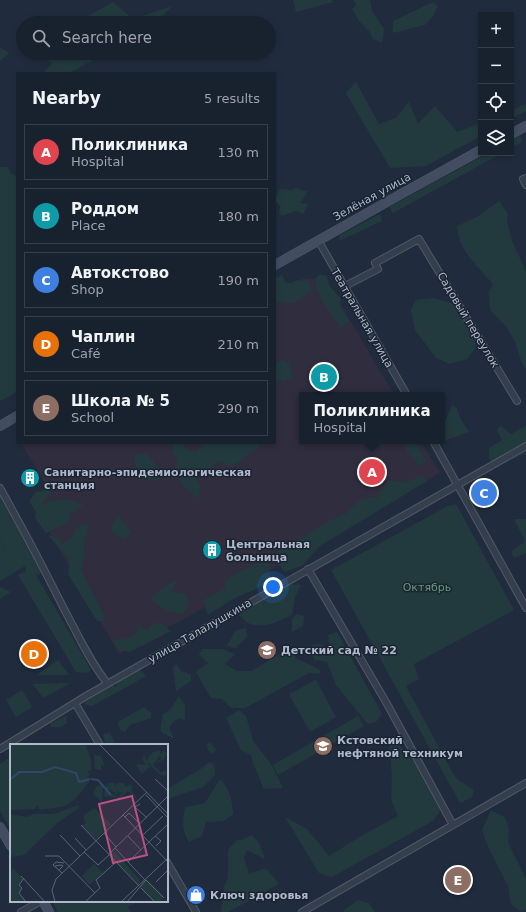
<!DOCTYPE html>
<html lang="en">
<head>
<meta charset="utf-8">
<style>
	body { margin:0; font-family:"DejaVu Sans",sans-serif; background:#252e3a; color:#f1f3f6 }
	.controls { position:absolute; right:12px; top:12px; display:grid; overflow:hidden; border-radius:0px; box-shadow:0 2px 6px #0003 }
	.controls button { width:36px; height:36px; display:grid; place-items:center; padding:0; border:0; border-bottom:1px solid #363e4a; background:#18212e; color:#f1f3f6; font:20px sans-serif }
	.you { position:absolute; left:273px; top:587px; width:14px; height:14px; margin:-10px; border:3px solid #fff; border-radius:50%; background:#1a73e8; box-shadow:0 0 0 6px #1a73e833 }
	.badge { display:grid; place-items:center; width:26px; height:26px; border-radius:50%; background:#8bbbb9; color:#fff; font-size:13px; font-weight:700 }
	.pin { position:absolute; translate:-50% -50%; border:2px solid #fff; box-shadow:0 1px 4px #0006 }
	.popup { position:absolute; left:299px; top:392px; width:146px; height:52px; box-sizing:border-box; display:grid; place-content:center; border-radius:0px; background:#18212e; filter:drop-shadow(0 1px 3px #0005); font-size:13px; white-space:nowrap; color:#9fa3aa }
	.popup b { font-size:15px; color:#f1f3f6 }
	.popup::after { content:''; position:absolute; left:50%; top:100%; margin-left:-8px; border:8px solid transparent; border-top-color:#18212e }
	.list { margin:0; padding:0; list-style:none }
	h2 { display:flex; justify-content:space-between; align-items:center; height:52px; margin:0; padding:0 16px; font-size:17px }
	h2 small { font-size:13px; font-weight:400; color:#9fa3aa }
	.list li { display:grid; grid-template-columns:26px 1fr auto; gap:12px; align-items:center; box-sizing:border-box; height:56px; margin:0 8px 8px; padding:0 8px; border:1px solid #363e4a; border-radius:0px }
	.list b { display:block; font-size:15px; white-space:nowrap }
	.list p { margin:0; font-size:13px; white-space:nowrap; color:#9fa3aa }
	.list em { font-size:13px; font-style:normal; color:#9fa3aa }
	.icon { flex:none; width:22px; height:22px; fill:none; stroke:currentColor; stroke-width:2; stroke-linecap:round; stroke-linejoin:round }
	.map { position:relative; flex:none; width:526px; height:912px; overflow:hidden }
	.search { position:absolute; background:#18212e; box-shadow:0 2px 6px #0003; left:16px; top:16px; width:260px; height:44px; display:flex; align-items:center; gap:10px; box-sizing:border-box; padding:0 14px; border-radius:22px; color:#9fa3aa; font-size:15px }
	.panel { position:absolute; background:#18212e; box-shadow:0 2px 6px #0003; left:16px; top:72px; width:260px; height:372px; border-radius:0px }
	.map>svg:first-child { display:block }
	.medical { fill:#302d3e }
	.green { fill:#223a3e }
	.lines { fill:none; stroke-linecap:round; stroke-linejoin:round }
	.street-casing { stroke:#505968; stroke-width:8 }
	.secondary-casing { stroke:#505968; stroke-width:10 }
	.street { stroke:#353e4d; stroke-width:6 }
	.secondary { stroke:#424d61; stroke-width:9 }
	.labels { text-anchor:middle; dominant-baseline:central; stroke-width:3; stroke-linejoin:round; paint-order:stroke }
	.street-label { font-size:11px; fill:#b0b9c9; stroke:#1a2332 }
	.poi-label { font-size:11px; font-weight:bold; fill:#b0b9c9; stroke:#1a2332; text-anchor:start }
	.park-label { font-size:11px; fill:#659c73; stroke:#1a2332 }
	.inset-river { fill:none; stroke:#324666; stroke-width:2 }
	.inset-road { fill:none; stroke:#5a6476; stroke-width:1 }
	.view { fill:#bc5082; fill-opacity:0.15; stroke:#bc5082; stroke-width:2 }
	.inset-edge { fill:none; stroke:#b0b9c9; stroke-width:2 }
</style>
</head>
<body>
<div class="map">
<svg width="526" height="912" viewBox="0 0 526 912">
	<rect width="100%" height="100%" fill="#202c3e"/>
	<path class="medical" d="M 304,278 L 327,281 L 394,395 L 302,395 L 302,441 L 421,441 L 440,473 L 202,609 L 119,654 L 31,499 L 48,488 L 21,443 L 275,443 L 275,294 Z"/>
	<path class="green" d="M 293,0 L 332,0 L 333,2 L 296,12 Z
		M 353,0 L 370,0 L 372,11 L 384,29 L 382,43 L 373,39 L 370,32 L 359,21 L 352,9 L 357,5 Z
		M 113,2 L 133,19 L 172,6 L 156,23 L 42,23 L 55,16 L 79,21 Z
		M 433,2 L 438,6 L 434,15 L 425,25 L 393,33 L 393,21 Z
		M 0,47 L 9,53 L 0,61 Z
		M 37,53 L 106,53 L 71,72 L 66,73 L 44,73 L 52,63 Z
		M 356,82 L 379,124 L 396,118 L 409,102 L 418,124 L 435,106 L 457,132 L 481,123 L 481,136 L 426,166 L 390,168 L 346,93 Z
		M 526,104 L 526,111 L 511,119 L 511,110 Z
		M 520,135 L 522,142 L 511,148 L 511,140 Z
		M 488,153 L 502,153 L 393,213 L 389,207 Z
		M 0,165 L 1,167 L 8,167 L 10,173 L 17,176 L 17,392 L 0,401 Z
		M 296,188 L 308,192 L 300,203 L 308,204 L 303,214 L 296,211 L 282,216 L 279,213 L 280,206 L 275,200 L 279,189 L 292,190 Z
		M 499,201 L 508,214 L 507,220 L 511,238 L 526,272 L 526,369 L 522,363 L 515,342 L 507,328 L 490,310 L 489,292 L 493,284 C 477,265 459,252 457,226 L 477,217 Z
		M 380,214 L 382,221 L 339,241 L 340,235 Z
		M 320,274 L 327,276 L 329,285 L 341,299 L 340,307 L 349,321 L 341,328 C 331,312 317,298 315,279 Z
		M 282,275 L 285,282 L 291,283 L 298,280 L 308,281 L 312,291 L 294,303 L 277,302 L 275,319 L 275,278 Z
		M 433,298 L 458,305 L 469,314 L 470,324 L 476,347 L 467,359 L 449,364 L 436,358 L 415,330 L 411,310 L 416,300 Z
		M 281,360 L 289,364 L 293,379 L 275,382 L 275,364 Z
		M 452,405 L 457,408 L 460,418 L 469,432 L 443,441 L 442,421 L 446,419 Z
		M 501,426 L 511,434 L 526,426 L 526,453 L 495,467 L 489,459 L 489,448 L 502,440 L 497,430 Z
		M 403,441 L 415,441 L 426,461 L 419,466 L 405,449 Z
		M 173,443 L 183,443 L 187,450 L 195,452 L 206,443 L 258,443 L 259,448 L 251,451 L 239,462 L 229,466 L 218,461 L 210,470 L 200,468 L 196,477 L 200,486 L 199,499 C 188,492 181,483 174,472 L 177,458 L 172,453 Z
		M 146,453 L 159,468 L 159,480 L 143,479 L 135,464 L 135,455 Z
		M 421,475 L 427,481 L 320,546 L 303,565 L 285,572 L 274,560 L 278,551 L 331,520 L 345,514 L 360,500 L 371,497 L 378,498 L 381,489 L 388,481 L 408,482 Z
		M 54,489 L 41,504 C 59,500 66,496 83,505 L 69,515 L 70,522 L 46,533 L 35,518 L 36,512 L 29,501 L 36,492 Z
		M 0,497 L 35,559 L 34,560 L 41,573 L 36,575 L 91,670 L 86,673 L 76,672 L 18,575 L 26,571 L 25,566 L 0,581 L 0,540 L 8,553 L 0,539 Z
		M 456,504 L 514,610 L 414,664 L 419,679 L 406,686 L 451,770 L 458,780 L 474,790 L 472,797 L 460,803 L 331,570 L 448,506 Z
		M 118,515 L 125,523 L 131,534 L 123,539 L 112,532 L 112,524 Z
		M 514,519 L 526,519 L 526,553 L 514,558 L 511,552 L 525,541 Z
		M 89,524 L 84,542 L 85,553 L 81,570 L 99,605 L 106,621 L 97,621 L 68,574 L 70,560 L 48,535 L 56,537 L 63,544 L 73,536 L 77,527 Z
		M 260,562 L 269,563 L 269,571 L 271,582 L 233,599 L 208,615 L 203,601 L 207,598 L 225,588 L 225,581 C 236,572 248,568 260,562 Z
		M 178,580 L 171,592 L 186,594 L 189,604 L 183,614 L 168,612 L 150,599 C 158,591 167,583 178,580 Z
		M 287,584 L 301,585 L 295,597 L 292,615 C 279,621 262,630 248,623 C 244,621 241,616 238,614 Z
		M 0,587 L 11,592 L 0,599 Z
		M 296,614 L 304,616 L 303,626 L 292,632 L 292,619 Z
		M 154,622 L 162,624 L 171,631 L 130,652 L 118,650 L 112,641 L 127,638 L 138,633 L 136,625 L 148,630 Z
		M 246,628 L 247,637 L 235,648 L 227,646 L 235,631 Z
		M 337,632 L 382,714 L 376,722 L 368,724 L 336,685 L 327,662 L 315,660 L 311,652 L 312,645 L 319,644 L 330,648 L 328,635 Z
		M 202,649 L 222,649 L 235,654 L 225,664 L 237,671 L 252,671 L 281,653 L 294,650 L 295,658 L 319,669 L 321,674 L 309,673 L 245,708 L 231,708 L 222,699 L 211,698 L 196,672 L 208,663 L 199,655 Z
		M 58,660 L 69,675 L 37,675 Z
		M 176,664 L 181,671 L 191,675 L 191,681 L 176,691 L 173,668 Z
		M 139,669 L 146,676 L 92,706 L 84,704 L 90,696 L 110,684 L 116,687 L 117,679 Z
		M 316,680 L 336,717 L 310,732 L 289,694 Z
		M 71,683 L 43,698 L 33,684 Z
		M 22,690 L 32,707 L 16,717 L 6,700 Z
		M 179,696 L 185,705 L 185,720 L 179,718 L 173,722 L 169,727 L 174,739 L 161,732 L 161,725 L 163,714 L 170,710 Z
		M 144,707 L 151,713 L 151,718 L 130,725 L 125,732 L 120,730 L 118,722 Z
		M 239,710 L 246,716 L 253,741 L 271,764 L 283,788 L 264,789 L 253,763 L 251,755 L 241,750 L 226,718 Z
		M 66,716 L 67,723 L 61,727 L 50,727 L 51,723 Z
		M 358,716 L 364,726 L 278,775 L 273,765 Z
		M 110,733 L 116,745 L 110,745 L 105,742 L 103,734 Z
		M 210,742 L 216,750 L 213,754 L 208,750 L 207,745 Z
		M 397,742 L 417,766 L 441,810 L 433,821 L 332,877 L 319,873 L 285,817 L 307,829 L 329,856 L 361,836 L 398,816 L 391,799 L 392,775 L 389,745 Z
		M 11,757 L 11,830 L 0,811 L 0,764 Z
		M 209,762 L 214,765 L 215,775 L 203,787 L 167,799 L 167,789 L 202,768 Z
		M 220,779 C 230,790 232,799 233,814 L 224,821 L 206,822 L 202,836 L 189,842 C 181,828 183,822 185,807 L 192,806 L 205,803 Z
		M 491,811 L 505,817 L 509,829 L 508,843 L 526,879 L 526,910 L 520,911 L 511,904 L 508,886 L 489,849 L 482,830 Z
		M 252,835 L 259,843 L 265,859 L 247,850 L 244,858 L 249,874 L 266,868 L 279,884 L 228,912 L 221,912 L 224,887 L 228,877 L 228,850 L 237,840 L 242,840 Z
		M 358,900 L 369,903 L 375,912 L 344,912 L 344,910 Z
		M 52,901 L 134,901 L 135,903 L 128,907 L 131,912 L 58,912 Z"/>
	<g class="lines">
		<defs>
			<path id="street" d="M 526,178 L 523,179 L 526,185
				M 318,240 L 407,395
				M 345,286 L 378,269 L 375,263 L 419,239 L 517,401
				M 433,441 L 526,608
				M 0,488 C 22,527 43,567 63,607 C 77,633 89,660 107,683
				M 308,569 L 386,702 L 453,825
				M 75,703 L 100,745
				M 0,749 L 86,696 L 526,446
				M 167,862 L 196,912
				M 21,912 L 41,901
				M 302,912 L 526,783"/>
			<path id="secondary" d="M 511,134 L 526,126
				M 275,265 L 401,194 L 481,150
				M 0,426 L 17,416
				M 0,827 L 11,846
				M 43,901 L 49,912"/>
		</defs>
		<use href="#street" class="street-casing"/>
		<use href="#secondary" class="secondary-casing"/>
		<use href="#street" class="street"/>
		<use href="#secondary" class="secondary"/>
	</g>
	<defs>
		<symbol id="building-disc" viewBox="-11 -11 22 22"><circle r="9.5" fill="#0f9aa8" stroke="#1a2332"/><path d="M-4-6H4V6H1V3H-1V6H-4ZM-2.5-4.3h1.7v1.8h-1.7ZM.8-4.3h1.7v1.8H.8ZM-2.5-1h1.7V.8h-1.7ZM.8-1h1.7V.8H.8Z" fill="#fff"/></symbol>
		<symbol id="school-disc" viewBox="-11 -11 22 22"><circle r="9.5" fill="#8d6e63" stroke="#1a2332"/><path d="M0-5L7-2L0 1L-7-2ZM-4 1L0 2.5L4 1V4Q0 6-4 4Z" fill="#fff"/></symbol>
		<symbol id="university-disc" viewBox="-11 -11 22 22"><circle r="9.5" fill="#8d6e63" stroke="#1a2332"/><path d="M0-5L7-2L0 1L-7-2ZM-4 1L0 2.5L4 1V4Q0 6-4 4Z" fill="#fff"/></symbol>
		<symbol id="shop-disc" viewBox="-11 -11 22 22"><circle r="9.5" fill="#3f7fe0" stroke="#1a2332"/><path d="M-5-2.5h2.3a2.7 3.5 0 0 1 5.4 0H5L5.5 6h-11ZM-1.5-2.5h3a1.5 2.3 0 0 0-3 0Z" fill="#fff"/></symbol>
	</defs>
	<g fill-rule="evenodd">
		<use href="#building-disc" x="19" y="467" width="22" height="22"/>
		<use href="#building-disc" x="201" y="539" width="22" height="22"/>
		<use href="#school-disc" x="256" y="639" width="22" height="22"/>
		<use href="#university-disc" x="312" y="735" width="22" height="22"/>
		<use href="#shop-disc" x="185" y="884" width="22" height="22"/>
	</g>
	<g class="labels">
		<g class="street-label">
			<text transform="translate(372 197) rotate(-29)">Зелёная улица</text>
			<text transform="translate(362 318) rotate(60)">Театральная улица</text>
			<text transform="translate(468 320) rotate(59)">Садовый переулок</text>
			<text transform="translate(200 631) rotate(-30)">улица Талалушкина</text>
		</g>
		<g class="poi-label">
			<text x="44" y="472">Санитарно-эпидемиологическая<tspan x="44" dy="13">станция</tspan></text>
			<text x="226" y="544">Центральная<tspan x="226" dy="13">больница</tspan></text>
			<text x="281" y="650">Детский сад № 22</text>
			<text x="337" y="740">Кстовский<tspan x="337" dy="13">нефтяной техникум</tspan></text>
			<text x="210" y="895">Ключ здоровья</text>
		</g>
		<g class="park-label">
			<text x="427" y="587">Октябрь</text>
		</g>
	</g>
	<g transform="translate(10 744)">
		<rect width="158" height="158" fill="#202c3e"/>
		<path d="M 0,0 L 76,0 L 81,17 L 81,26 L 78,27 L 80,31 L 77,32 L 79,38 L 65,55 L 55,62 L 30,66 L 27,61 L 25,65 L 0,66 ZM 157,4 L 154,7 L 157,10 L 153,16 L 146,19 L 151,15 L 150,11 L 144,20 L 142,20 L 151,29 L 155,26 L 157,29 L 155,32 L 151,31 L 141,22 L 131,31 L 134,24 L 131,29 L 126,20 L 136,21 L 132,14 L 135,12 L 139,22 L 141,20 L 138,19 L 138,14 L 143,8 L 150,6 L 150,10 ZM 84,11 L 91,12 L 94,18 L 92,17 L 95,21 L 91,22 L 91,26 L 85,25 ZM 96,39 L 98,43 L 99,39 L 104,39 L 105,43 L 107,39 L 113,39 L 116,43 L 120,40 L 123,44 L 121,46 L 128,56 L 118,47 L 108,56 L 107,54 L 113,48 L 109,49 L 106,44 L 108,51 L 98,44 L 101,50 L 107,52 L 105,54 L 101,52 L 103,56 L 99,52 L 94,53 ZM 91,41 L 93,43 L 92,58 L 83,50 L 87,42 ZM 68,61 L 69,64 L 47,79 L 14,111 L 0,113 L 0,70 L 18,73 L 23,70 L 44,70 ZM 84,64 L 101,80 L 86,95 L 72,81 L 76,79 L 73,72 ZM 104,107 L 130,136 L 129,141 L 100,111 ZM 84,120 L 93,129 L 79,141 L 72,132 ZM 3,124 L 13,135 L 8,141 L 12,145 L 8,149 L 16,158 L 0,158 L 0,131 ZM 137,135 L 154,153 L 149,158 L 145,158 L 135,149 L 133,151 L 134,147 L 129,143 Z" fill="#223a3e"/>
		<path class="inset-river" d="M 1,35 L 9,28 L 32,28 L 45,23 L 66,29 L 69,38 L 80,35M 81,35 L 88,36 L 101,51"/>
		<path class="inset-road" d="M 89,0 L 158,70M 145,35 L 158,47M 136,51 L 158,74M 130,60 L 125,63 L 137,74M 113,71 L 158,118M 115,73 L 119,69 L 128,78M 71,81 L 129,142M 94,89 L 106,103M 50,91 L 70,112M 133,91 L 153,72M 118,92 L 131,106M 145,92 L 151,97 L 146,102M 65,94 L 76,106M 105,104 L 135,136M 74,108 L 88,121 L 99,111M 99,110 L 158,52M 35,112 L 49,112 L 85,149M 118,118 L 158,80M 45,122 L 51,121 L 53,122 L 49,126M 52,129 L 43,121 L 46,118 L 54,119M 11,132 L 35,158M 14,134 L 9,141 L 12,144 L 9,149 L 16,158M 136,136 L 154,154M 146,138 L 158,126M 131,144 L 145,158M 45,158 L 42,146 L 46,135 L 137,48M 75,158 L 90,144 L 86,136 L 106,118M 111,158 L 158,114M 117,158 L 136,136"/>
		<path class="view" d="M 122,52 L 137,111 L 103,119 L 89,60 Z"/>
		<rect width="158" height="158" class="inset-edge"/>
	</g>
</svg>
<div class="controls">
<button>+</button>
<button>−</button>
<button><svg class="icon" aria-label="locate" viewBox="0 0 24 24"><circle cx="12" cy="12" r="6"/><path d="M12 2v4M12 18v4M2 12h4M18 12h4"/></svg></button>
<button><svg class="icon" aria-label="layers" viewBox="0 0 24 24"><path d="M12 4l9 5-9 5-9-5zM3 14l9 5 9-5"/></svg></button>
</div>
<div class="you"></div>
<div class="pin badge" style="left:372px;top:472px;background:#e0444e">A</div>
<div class="popup"><b>Поликлиника</b>Hospital</div>
<div class="pin badge" style="left:324px;top:377px;background:#0f9aa8">B</div>
<div class="pin badge" style="left:484px;top:493px;background:#3f7fe0">C</div>
<div class="pin badge" style="left:34px;top:654px;background:#e8710a">D</div>
<div class="pin badge" style="left:458px;top:880px;background:#8d6e63">E</div>
<div class="search"><svg class="icon" aria-label="search" viewBox="0 0 24 24"><circle cx="10" cy="10" r="6"/><path d="M15 15l6 6"/></svg>Search here</div>
<section class="panel">
<h2>Nearby<small>5 results</small></h2>
<ul class="list">
<li><span class="badge" style="background:#e0444e">A</span><div><b>Поликлиника</b><p>Hospital</p></div><em>130 m</em></li>
<li><span class="badge" style="background:#0f9aa8">B</span><div><b>Роддом</b><p>Place</p></div><em>180 m</em></li>
<li><span class="badge" style="background:#3f7fe0">C</span><div><b>Автокстово</b><p>Shop</p></div><em>190 m</em></li>
<li><span class="badge" style="background:#e8710a">D</span><div><b>Чаплин</b><p>Café</p></div><em>210 m</em></li>
<li><span class="badge" style="background:#8d6e63">E</span><div><b>Школа № 5</b><p>School</p></div><em>290 m</em></li>
</ul>
</section>
</div>
</body>
</html>
